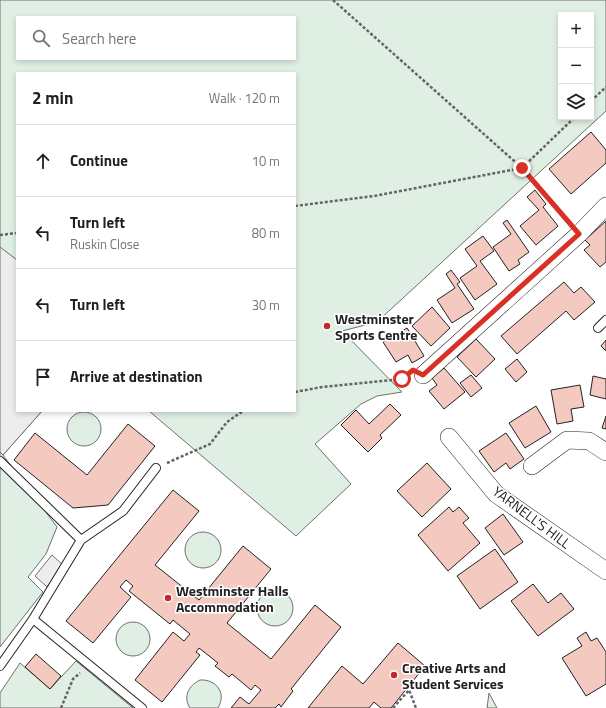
<!DOCTYPE html>
<html lang="en">
<head>
<meta charset="utf-8">
<style>
	body { margin:0; font-family:"Titillium Web",sans-serif; background:#f2f2f2; color:#202124 }
	.controls { position:absolute; right:12px; top:12px; display:grid; overflow:hidden; border-radius:0px; box-shadow:0 2px 6px #0003 }
	.controls button { width:36px; height:36px; display:grid; place-items:center; padding:0; border:0; border-bottom:1px solid #e0e0e0; background:#fff; color:#202124; font:20px sans-serif }
	.stop { position:absolute; width:12px; height:12px; margin:-9px; border:3px solid #d93025; border-radius:50%; background:#fff }
	.stop.end { background:#d93025; border-color:#fff; box-shadow:0 1px 4px #0008 }
	.list { margin:0; padding:0; list-style:none }
	h2 { display:flex; justify-content:space-between; align-items:center; height:52px; margin:0; padding:0 16px; font-size:17px }
	h2 small { font-size:13px; font-weight:400; color:#757577 }
	.list li { display:grid; grid-template-columns:26px 1fr auto; gap:12px; align-items:center; box-sizing:border-box; height:72px; padding:0 16px; border-top:1px solid #e0e0e0 }
	.list b { display:block; font-size:15px; white-space:nowrap }
	.list p { margin:0; font-size:13px; white-space:nowrap; color:#757577 }
	.list em { font-size:13px; font-style:normal; color:#757577 }
	.icon { flex:none; width:22px; height:22px; fill:none; stroke:currentColor; stroke-width:2; stroke-linecap:round; stroke-linejoin:round }
	.map { position:relative; flex:none; width:606px; height:708px; overflow:hidden }
	.search { position:absolute; background:#fff; box-shadow:0 2px 6px #0003; left:16px; top:16px; width:280px; height:44px; display:flex; align-items:center; gap:10px; box-sizing:border-box; padding:0 14px; border-radius:0px; color:#757577; font-size:15px }
	.panel { position:absolute; background:#fff; box-shadow:0 2px 6px #0003; left:16px; top:72px; width:280px; height:340px; border-radius:0px }
	.map>svg:first-child { display:block }
	.green { fill:#e0efe3; stroke:#6f6f6f; fill-rule:evenodd }
	.parking { fill:#ededed; stroke:#6f6f6f }
	.building { fill:#f3c9c0; stroke:#222 }
	.lines { fill:none; stroke-linecap:round; stroke-linejoin:round }
	.lane-casing { stroke:#222; stroke-width:10 }
	.street-casing { stroke:#222; stroke-width:18 }
	.path { stroke:#646464; stroke-width:2.5; stroke-dasharray:3 2; stroke-linecap:butt }
	.lane { stroke:#fff; stroke-width:8 }
	.street { stroke:#fff; stroke-width:17 }
	.route { stroke:#d93025; stroke-width:5 }
	.poi-dot { fill:#c62828; stroke:#fff; stroke-width:1.5 }
	.labels { text-anchor:middle; dominant-baseline:central; stroke-width:3; stroke-linejoin:round; paint-order:stroke }
	.poi-label { font-size:14px; font-weight:bold; fill:#222; stroke:#fff; text-anchor:start }
	.street-label { font-size:14px; fill:#222; stroke:#fff }
</style>
</head>
<body>
<div class="map">
<svg width="606" height="708" viewBox="0 0 606 708">
	<rect width="100%" height="100%" fill="#fff"/>
	<path class="green" d="M 0,0 L 606,0 L 606,111 L 377,322 L 342,331 L 402,392 L 377,396 L 361,404 L 315,444 L 351,484 L 296,536 L 149,411 L 295,411 L 295,73 L 17,73 L 17,411 L 42,411 L 3,455 L 57,527 L 46,554 L 28,577 L 43,592 L 0,647 ZM 561,15 L 591,15 L 591,117 L 561,117 ZM 17,17 L 295,17 L 295,59 L 17,59 Z
		M67 429a17 17 0 1 1 34 0a17 17 0 1 1-34 0Z
		M185 550a18 18 0 1 1 36 0a18 18 0 1 1-36 0Z
		M257 608a18 18 0 1 1 36 0a18 18 0 1 1-36 0Z
		M116 639a17 17 0 1 1 34 0a17 17 0 1 1-34 0Z
		M 76,661 L 133,708 L 0,708 L 0,693 L 20,663 L 50,689 Z
		M 200,680 C 216,679 227,693 218,708 L 190,708 C 183,697 188,686 200,680 Z
		M 489,693 L 497,708 L 487,708 Z"/>
	<path class="parking" d="M 0,247 L 17,260 L 17,411 L 42,411 L 3,455 L 0,452 Z
		M 52,555 L 64,566 L 47,587 L 35,576 Z"/>
	<path class="building" d="M 591,132 L 606,150 L 606,163 L 571,194 L 549,169 Z
		M 535,190 L 546,204 L 543,207 L 558,226 L 536,245 L 520,226 L 539,210 L 527,197 Z
		M 507,220 L 529,252 L 518,260 L 520,264 L 509,271 L 493,247 L 511,234 L 503,223 Z
		M 606,221 L 606,262 L 600,267 L 584,250 L 590,245 L 585,240 Z
		M 483,236 L 494,251 L 480,261 L 497,284 L 475,300 L 460,278 L 477,266 L 465,249 Z
		M 451,270 L 460,282 L 457,284 L 474,309 L 452,323 L 437,300 L 455,288 L 446,274 Z
		M 564,282 L 574,293 L 581,287 L 595,302 L 574,320 L 566,311 L 517,354 L 501,336 Z
		M 432,307 L 450,328 L 431,346 L 412,326 Z
		M 407,328 L 424,356 L 412,363 L 408,355 L 396,362 L 383,342 Z
		M 476,339 L 495,359 L 476,377 L 457,357 Z
		M 606,340 L 606,351 L 601,346 Z
		M 517,359 L 527,372 L 516,382 L 505,369 Z
		M 444,368 L 465,392 L 444,409 L 429,391 L 437,385 L 432,378 Z
		M 471,375 L 482,388 L 471,397 L 460,383 Z
		M 593,376 L 606,379 L 606,399 L 590,395 Z
		M 580,385 L 584,407 L 571,409 L 573,421 L 557,424 L 551,390 Z
		M 390,404 L 401,415 L 380,435 L 382,438 L 368,452 L 341,425 L 356,410 L 369,424 Z
		M 536,406 L 551,432 L 525,448 L 509,423 Z
		M 606,416 L 606,429 L 602,428 Z
		M 128,424 L 155,446 L 108,505 L 73,508 L 14,460 L 35,433 L 87,475 Z
		M 506,433 L 524,459 L 510,469 L 506,463 L 494,472 L 479,451 Z
		M 427,463 L 451,489 L 422,517 L 397,491 Z
		M 173,490 L 199,511 L 155,565 L 199,600 L 243,546 L 271,569 L 227,623 L 271,659 L 315,605 L 341,627 L 291,689 L 293,691 L 281,707 L 279,704 L 275,708 L 231,708 L 240,697 L 249,704 L 261,690 L 255,685 L 251,690 L 232,674 L 229,677 L 215,666 L 218,663 L 199,648 L 196,652 L 200,655 L 162,702 L 135,680 L 173,632 L 184,641 L 190,634 L 173,620 L 170,624 L 129,591 L 133,586 L 126,580 L 120,587 L 131,597 L 93,643 L 66,621 Z
		M 449,507 L 453,512 L 459,507 L 469,518 L 463,523 L 480,543 L 448,571 L 418,535 Z
		M 503,514 L 523,542 L 504,555 L 485,528 Z
		M 495,549 L 518,582 L 480,609 L 457,576 Z
		M 533,584 L 548,603 L 561,593 L 574,609 L 538,636 L 511,601 Z
		M 586,632 L 591,641 L 597,638 L 606,652 L 606,684 L 586,696 L 562,658 L 582,646 L 577,638 Z
		M 398,643 L 425,666 L 391,708 L 381,708 L 374,702 L 369,708 L 308,708 L 342,666 L 363,684 Z
		M 36,654 L 61,676 L 50,689 L 25,667 Z"/>
	<g class="lines">
		<defs>
			<path id="lane" d="M 598,328 L 606,320
				M 0,461 L 81,540 L 33,619 L 0,666
				M 81,540 L 123,511 L 156,468
				M 33,619 L 142,708"/>
			<path id="street" d="M 423,375 L 579,234 L 606,206
				M 449,437 L 496,494 L 606,571
				M 532,466 L 567,440 L 589,441 L 606,452"/>
		</defs>
		<use href="#lane" class="lane-casing"/>
		<use href="#street" class="street-casing"/>
		<path class="path" d="M 333,0 L 522,168 L 568,221
			M 591,101 L 606,87
			M 295,206 L 374,196 L 522,168 L 575,117
			M 0,235 L 17,233
			M 295,392 L 322,387 L 402,379 L 406,376
			M 167,463 L 210,444 L 227,422 L 243,411
			M 61,708 L 73,679 L 80,673
			M 393,708 L 409,690 L 416,708"/>
		<use href="#lane" class="lane"/>
		<use href="#street" class="street"/>
	</g>
	<g class="lines">
		<path class="route" d="M 402,379 L 413,370 L 423,375 L 579,234 L 522,168"/>
	</g>
	<g class="poi-dot">
		<circle cx="327" cy="326" r="4"/>
		<circle cx="168" cy="598" r="4"/>
		<circle cx="394" cy="675" r="4"/>
	</g>
	<g class="labels">
		<g class="poi-label">
			<text x="335" y="318">Westminster<tspan x="335" dy="16">Sports Centre</tspan></text>
			<text x="176" y="590">Westminster Halls<tspan x="176" dy="16">Accommodation</tspan></text>
			<text x="402" y="667">Creative Arts and<tspan x="402" dy="16">Student Services</tspan></text>
		</g>
		<g class="street-label">
			<text transform="translate(532 517) rotate(37)">YARNELL'S HILL</text>
		</g>
	</g>
</svg>
<div class="controls">
<button>+</button>
<button>−</button>
<button><svg class="icon" aria-label="layers" viewBox="0 0 24 24"><path d="M12 4l9 5-9 5-9-5zM3 14l9 5 9-5"/></svg></button>
</div>
<div class="stop" style="left:402px;top:379px"></div>
<div class="stop end" style="left:522px;top:168px"></div>
<div class="search"><svg class="icon" aria-label="search" viewBox="0 0 24 24"><circle cx="10" cy="10" r="6"/><path d="M15 15l6 6"/></svg>Search here</div>
<section class="panel">
<h2>2 min<small>Walk · 120 m</small></h2>
<ul class="list">
<li><svg class="icon" aria-label="ahead" viewBox="0 0 24 24"><path d="M12 20V5M6 11l6-6 6 6"/></svg><div><b>Continue</b></div><em>10 m</em></li>
<li><svg class="icon" aria-label="left" viewBox="0 0 24 24"><path d="M17 20v-9H6M10 6l-5 5 5 5"/></svg><div><b>Turn left</b><p>Ruskin Close</p></div><em>80 m</em></li>
<li><svg class="icon" aria-label="left" viewBox="0 0 24 24"><path d="M17 20v-9H6M10 6l-5 5 5 5"/></svg><div><b>Turn left</b></div><em>30 m</em></li>
<li><svg class="icon" aria-label="arrive" viewBox="0 0 24 24"><path d="M6 21V4h12l-3 4 3 4H6"/></svg><div><b>Arrive at destination</b></div></li>
</ul>
</section>
</div>
</body>
</html>
